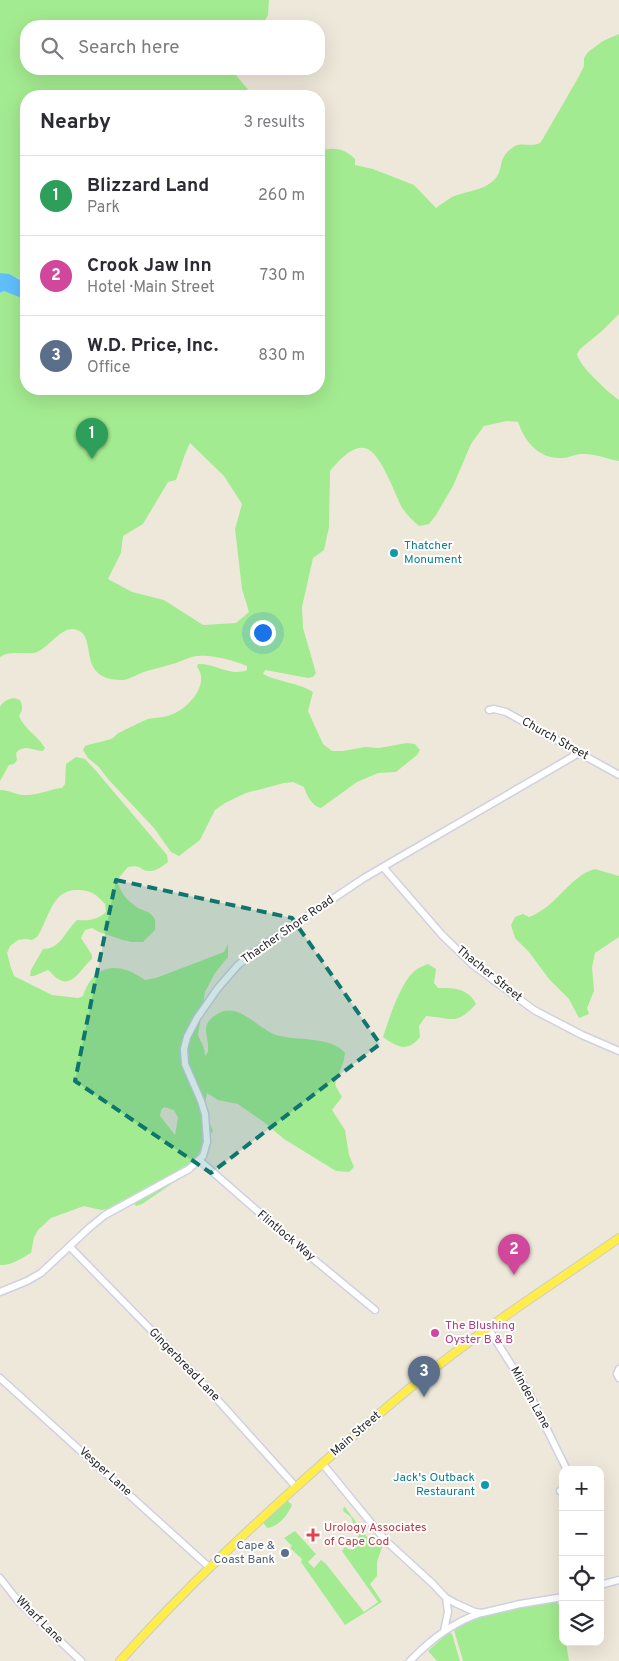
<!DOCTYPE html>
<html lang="en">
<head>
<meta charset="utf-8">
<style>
	body { margin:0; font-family:Overpass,sans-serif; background:#f7f7f7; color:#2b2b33 }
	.controls { position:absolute; right:15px; bottom:15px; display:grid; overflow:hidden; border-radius:10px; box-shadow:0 5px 20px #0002 }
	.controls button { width:45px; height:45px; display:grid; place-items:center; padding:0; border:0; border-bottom:1px solid #e1e1e2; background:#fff; color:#2b2b33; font:25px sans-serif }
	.you { position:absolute; left:262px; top:632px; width:18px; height:18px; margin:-12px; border:4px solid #fff; border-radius:50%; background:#1a73e8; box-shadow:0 0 0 8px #1a73e833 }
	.badge { display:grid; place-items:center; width:32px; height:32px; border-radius:50%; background:#ea580c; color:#fff; font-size:16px; font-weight:700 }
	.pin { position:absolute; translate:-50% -41px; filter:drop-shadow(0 1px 2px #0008) }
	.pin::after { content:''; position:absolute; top:26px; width:18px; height:15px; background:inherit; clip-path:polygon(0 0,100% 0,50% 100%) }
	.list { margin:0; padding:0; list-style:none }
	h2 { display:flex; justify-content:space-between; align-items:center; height:65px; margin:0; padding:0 20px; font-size:21px }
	h2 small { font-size:16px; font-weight:400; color:#7c7c81 }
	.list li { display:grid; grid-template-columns:32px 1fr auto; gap:15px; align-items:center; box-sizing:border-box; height:80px; padding:0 20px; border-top:1px solid #e1e1e2 }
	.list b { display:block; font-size:19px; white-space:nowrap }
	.list p { margin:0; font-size:16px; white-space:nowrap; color:#7c7c81 }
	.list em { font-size:16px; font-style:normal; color:#7c7c81 }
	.icon { flex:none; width:28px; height:28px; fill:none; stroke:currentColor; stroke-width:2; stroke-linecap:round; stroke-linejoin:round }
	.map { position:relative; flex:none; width:619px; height:1661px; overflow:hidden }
	.search { position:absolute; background:#fff; box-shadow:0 5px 20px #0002; left:20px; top:20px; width:305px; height:55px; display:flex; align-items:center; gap:12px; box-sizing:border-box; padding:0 18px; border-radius:20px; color:#7c7c81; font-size:19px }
	.panel { position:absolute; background:#fff; box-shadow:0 5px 20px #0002; left:20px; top:90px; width:305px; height:305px; border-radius:20px }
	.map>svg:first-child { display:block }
	.green { fill:#a3eb90; fill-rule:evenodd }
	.water { fill:#60bffc }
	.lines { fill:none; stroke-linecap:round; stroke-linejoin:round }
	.minor-casing { stroke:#cfd0e4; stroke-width:9 }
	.major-casing { stroke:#ccc; stroke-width:10 }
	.minor { stroke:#fff; stroke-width:6 }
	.major { stroke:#ffec4d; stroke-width:8 }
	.marked { fill:#0f766e; fill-opacity:0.2; stroke:#0f766e; stroke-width:4; stroke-dasharray:10 6; stroke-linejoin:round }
	.culture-dot { fill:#0f9aa8; stroke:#fff; stroke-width:2 }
	.hotel-dot { fill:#d1479c; stroke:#fff; stroke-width:2 }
	.health-dot { fill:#e0444e; stroke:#fff; stroke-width:2 }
	.service-dot { fill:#5c6f8a; stroke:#fff; stroke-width:2 }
	.labels { text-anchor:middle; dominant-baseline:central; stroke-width:4; stroke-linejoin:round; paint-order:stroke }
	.culture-label { font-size:12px; fill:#0d838f; stroke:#fff; text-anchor:start }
	.street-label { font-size:12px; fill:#2a2a2a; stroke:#fff }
	.hotel-label { font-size:12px; fill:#b23c85; stroke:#fff; text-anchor:start }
	.health-label { font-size:12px; fill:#be3a42; stroke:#fff; text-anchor:start }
	.service-label { font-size:12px; fill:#4e5e75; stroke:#fff; text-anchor:end }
</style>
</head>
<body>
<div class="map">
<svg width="619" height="1661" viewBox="0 0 619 1661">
	<rect width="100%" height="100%" fill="#eee8da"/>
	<path class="green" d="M 0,0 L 269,0 L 268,15 L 262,26 L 26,26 L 26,69 L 246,69 L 239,71 L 236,75 L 249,91 L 246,96 L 26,96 L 26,283 L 18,278 L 0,273 Z
		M 619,34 L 619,314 L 602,331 L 580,349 L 577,354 C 579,366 608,392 619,400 L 619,461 C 607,459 594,453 581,454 C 575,454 569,458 562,458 C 539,459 525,442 518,422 L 507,421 L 484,426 L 471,444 L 453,486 L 436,515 L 429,524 L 419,526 C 413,521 407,515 403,509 C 395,496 381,450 364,448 C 351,446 338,462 330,471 L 329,527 L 324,550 L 313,558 L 302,607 L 303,628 L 316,673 L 313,677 L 308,678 L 265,670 L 263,674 C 278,682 300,683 313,692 L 308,711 L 323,744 L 332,751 L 343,751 L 365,747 L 379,748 L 407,743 L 415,744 L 420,750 L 417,755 L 396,772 L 378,773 L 357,782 L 321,808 C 312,806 307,796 304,787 L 293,782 L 284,783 L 246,793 L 225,803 L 215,810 L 200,840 L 179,856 L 171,852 L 154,828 L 108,779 L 99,767 L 88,758 L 83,750 L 85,746 C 93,743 102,742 111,739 C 113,738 115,736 117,734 C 122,731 143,721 148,719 C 158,717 166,718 175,713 C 190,706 210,683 197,667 L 198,664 C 214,663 231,677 247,670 L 247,666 C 237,661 209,654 198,656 C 191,656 184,660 176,663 C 167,666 157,668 147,671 C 139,673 129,680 122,680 C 72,680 102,631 72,629 C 60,629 49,647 37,652 C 25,656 11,649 0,657 L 0,293 L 4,291 L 26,300 L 26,389 L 319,389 L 319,151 C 333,147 344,148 355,159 L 355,165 L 373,169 L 414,185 L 436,208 C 441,204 447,200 452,197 C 465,191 482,191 493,181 C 506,169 495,158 515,146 C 523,142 534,148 541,142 L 578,78 L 584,66 L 584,58 L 588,52 L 603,41 ZM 190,443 L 224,476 L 242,504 L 235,529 L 242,589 L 249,612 L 236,623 L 203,625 L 164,600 L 132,592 L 108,579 L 121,553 L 123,536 L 143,524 L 168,482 L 176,480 C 181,467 184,455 190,443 Z
		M 14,698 L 20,700 C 23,707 23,710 19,716 C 24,729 38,736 45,748 L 43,751 C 33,751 25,743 16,753 L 17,760 L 14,764 L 9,765 L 0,781 L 0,707 C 3,701 8,699 14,698 Z
		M 76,757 L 85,759 L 97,772 L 167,855 L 168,862 C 163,866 155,872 148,871 C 139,870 142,864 128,867 L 117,880 C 120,892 127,901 138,908 C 144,911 150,911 154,918 C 156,921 155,926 155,930 L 143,942 L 132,942 L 123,940 L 99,932 L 92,928 L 85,930 L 81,938 L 92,955 L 92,959 C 83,966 73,987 60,980 C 55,978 52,973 48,970 L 34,976 L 30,976 L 31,970 L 43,949 C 61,949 65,931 77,920 C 89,921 97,920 106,912 L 105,904 C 97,895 91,890 78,890 C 51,889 49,920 37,937 L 32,940 L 26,939 L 18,940 L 10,946 L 7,953 L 11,968 L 14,976 L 52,995 L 78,998 L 83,996 C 94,963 119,961 145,980 L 156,978 L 224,952 L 228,944 L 228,957 L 215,973 L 205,992 L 198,1035 L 204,1048 L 205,1056 L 208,1052 C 210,1035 197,1025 219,1013 C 239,1002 258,1029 276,1035 C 295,1041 332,1036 345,1053 C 344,1065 338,1073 335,1085 L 342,1097 L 332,1110 L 345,1130 L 349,1155 L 354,1167 L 349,1172 L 336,1171 L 284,1139 L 265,1123 L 238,1104 L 218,1100 L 207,1093 L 204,1109 L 213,1131 L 198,1154 L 198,1166 L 142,1204 L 136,1206 L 132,1202 L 124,1206 L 101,1210 L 84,1206 L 51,1218 L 38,1230 L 34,1237 L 31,1253 C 21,1258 12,1266 0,1265 L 0,790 C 10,790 17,796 27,795 C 39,795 50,789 62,788 L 65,784 L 66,764 ZM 164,1107 L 174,1110 L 178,1118 L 175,1135 L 160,1116 L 161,1110 Z
		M 595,869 L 619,876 L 619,937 L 595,953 L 592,967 L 594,991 L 587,1008 L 589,1014 L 579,1018 L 569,999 L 549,979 L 529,952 L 515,938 L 511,925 L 515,917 L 523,914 L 529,917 C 557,907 570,875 595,869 Z
		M 428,964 L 436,969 L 434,983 L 438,988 C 454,988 468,988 476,1004 C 456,1026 452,1018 426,1016 L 419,1026 L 420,1037 C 407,1053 397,1047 383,1037 C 389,1019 401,980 417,969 C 420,967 424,966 428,964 Z
		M 287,1500 L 292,1505 C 288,1515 278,1527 267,1528 L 263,1522 Z
		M 344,1506 L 370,1541 L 373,1540 L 371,1538 L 379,1538 L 382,1547 L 377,1562 L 377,1576 L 370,1584 L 382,1602 L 345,1625 L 301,1562 L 302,1559 L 290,1548 L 292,1546 L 284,1538 L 295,1531 L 316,1554 L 308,1562 L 314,1568 L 321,1560 L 326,1564 L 364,1612 L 378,1602 L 342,1551 L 345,1547 L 350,1550 C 356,1544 358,1538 360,1530 L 355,1528 L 351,1517 L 343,1511 Z
		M 556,1601 C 565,1610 563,1630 563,1642 L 566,1642 L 569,1661 L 463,1661 L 454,1630 C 474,1611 529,1606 556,1601 Z
		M 449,1632 L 452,1634 L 460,1661 L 437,1661 L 428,1651 Z"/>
	<path class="water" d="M 0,273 L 9,274 L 26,283 L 26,300 L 4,291 L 0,293 Z"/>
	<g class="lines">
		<defs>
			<path id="minor" d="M 489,710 L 494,709 L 506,712 L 619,775
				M 383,867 L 442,935 L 473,965 L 534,1010 L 582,1035 L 619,1051
				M 199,1160 L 294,1243 L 375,1310
				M 70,1247 L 197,1377 L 296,1487
				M 0,1292 L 27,1281 L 41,1273 L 89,1228 L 105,1215 L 189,1169 L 203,1156 L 207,1142 L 205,1114 L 201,1101 L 185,1064 L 184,1049 L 187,1037 L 197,1018 L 218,988 L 238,965 L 264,945 L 364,878 L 579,753
				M 488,1328 L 529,1393 L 567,1470
				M 619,1369 L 617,1374 L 619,1378
				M 0,1378 L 209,1567
				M 322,1463 L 385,1540 L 433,1584 L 446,1598 L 455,1603 L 475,1612 L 482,1613 L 520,1604 L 563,1597
				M 560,1491 L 563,1489
				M 0,1578 L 18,1601 L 81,1661
				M 600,1585 L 619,1580
				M 444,1631 L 448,1612 L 446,1598
				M 410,1661 C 430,1640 453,1622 481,1613"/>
			<path id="major" d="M 120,1661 C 187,1586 257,1521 332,1455 C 373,1419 414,1383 457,1351 C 509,1311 565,1276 619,1238"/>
		</defs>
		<use href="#minor" class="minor-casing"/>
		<use href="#major" class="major-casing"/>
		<use href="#minor" class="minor"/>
		<use href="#major" class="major"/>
	</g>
	<path class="marked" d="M 116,880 L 292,918 L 380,1044 L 211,1173 L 75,1081 Z"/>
	<g class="culture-dot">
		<circle cx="394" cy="553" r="5"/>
		<circle cx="485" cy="1485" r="5"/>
	</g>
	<circle class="hotel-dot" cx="435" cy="1333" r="5"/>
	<path class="health-dot" d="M310.5 1527.5h5v5h5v5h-5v5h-5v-5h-5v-5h5z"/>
	<circle class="service-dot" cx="285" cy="1553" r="5"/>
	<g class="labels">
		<g class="culture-label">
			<text x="404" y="546">Thatcher<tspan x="404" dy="14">Monument</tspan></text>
			<text x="475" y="1478" text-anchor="end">Jack's Outback<tspan x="475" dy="14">Restaurant</tspan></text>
		</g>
		<g class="street-label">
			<text transform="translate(555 739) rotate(29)">Church Street</text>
			<text transform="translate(288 930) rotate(-35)">Thacher Shore Road</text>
			<text transform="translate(489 974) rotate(39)">Thacher Street</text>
			<text transform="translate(286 1236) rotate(40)">Flintlock Way</text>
			<text transform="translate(184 1365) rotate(46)">Gingerbread Lane</text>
			<text transform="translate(530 1398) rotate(61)">Minden Lane</text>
			<text transform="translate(356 1434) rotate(-41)">Main Street</text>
			<text transform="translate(105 1472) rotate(42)">Vesper Lane</text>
			<text transform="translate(39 1620) rotate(45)">Wharf Lane</text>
		</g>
		<g class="hotel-label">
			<text x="445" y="1326">The Blushing<tspan x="445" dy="14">Oyster B &amp; B</tspan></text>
		</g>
		<g class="health-label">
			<text x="324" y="1528">Urology Associates<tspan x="324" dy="14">of Cape Cod</tspan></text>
		</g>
		<g class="service-label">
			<text x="275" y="1546">Cape &amp;<tspan x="275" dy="14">Coast Bank</tspan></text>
		</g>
	</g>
</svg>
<div class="controls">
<button>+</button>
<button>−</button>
<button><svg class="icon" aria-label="locate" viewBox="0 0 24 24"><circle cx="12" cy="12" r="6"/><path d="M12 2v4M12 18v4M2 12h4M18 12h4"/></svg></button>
<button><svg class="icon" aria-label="layers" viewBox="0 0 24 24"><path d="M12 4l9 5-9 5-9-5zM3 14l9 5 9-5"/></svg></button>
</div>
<div class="you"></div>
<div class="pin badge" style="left:92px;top:459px;background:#2e9e5b">1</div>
<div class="pin badge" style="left:514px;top:1275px;background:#d1479c">2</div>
<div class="pin badge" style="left:424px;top:1397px;background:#5c6f8a">3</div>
<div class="search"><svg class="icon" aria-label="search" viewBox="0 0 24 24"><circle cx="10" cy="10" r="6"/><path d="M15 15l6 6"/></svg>Search here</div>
<section class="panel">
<h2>Nearby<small>3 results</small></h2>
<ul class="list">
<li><span class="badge" style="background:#2e9e5b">1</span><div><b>Blizzard Land</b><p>Park</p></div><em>260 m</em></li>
<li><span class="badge" style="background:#d1479c">2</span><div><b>Crook Jaw Inn</b><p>Hotel · Main Street</p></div><em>730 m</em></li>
<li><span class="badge" style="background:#5c6f8a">3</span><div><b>W.D. Price, Inc.</b><p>Office</p></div><em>830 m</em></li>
</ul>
</section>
</div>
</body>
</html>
